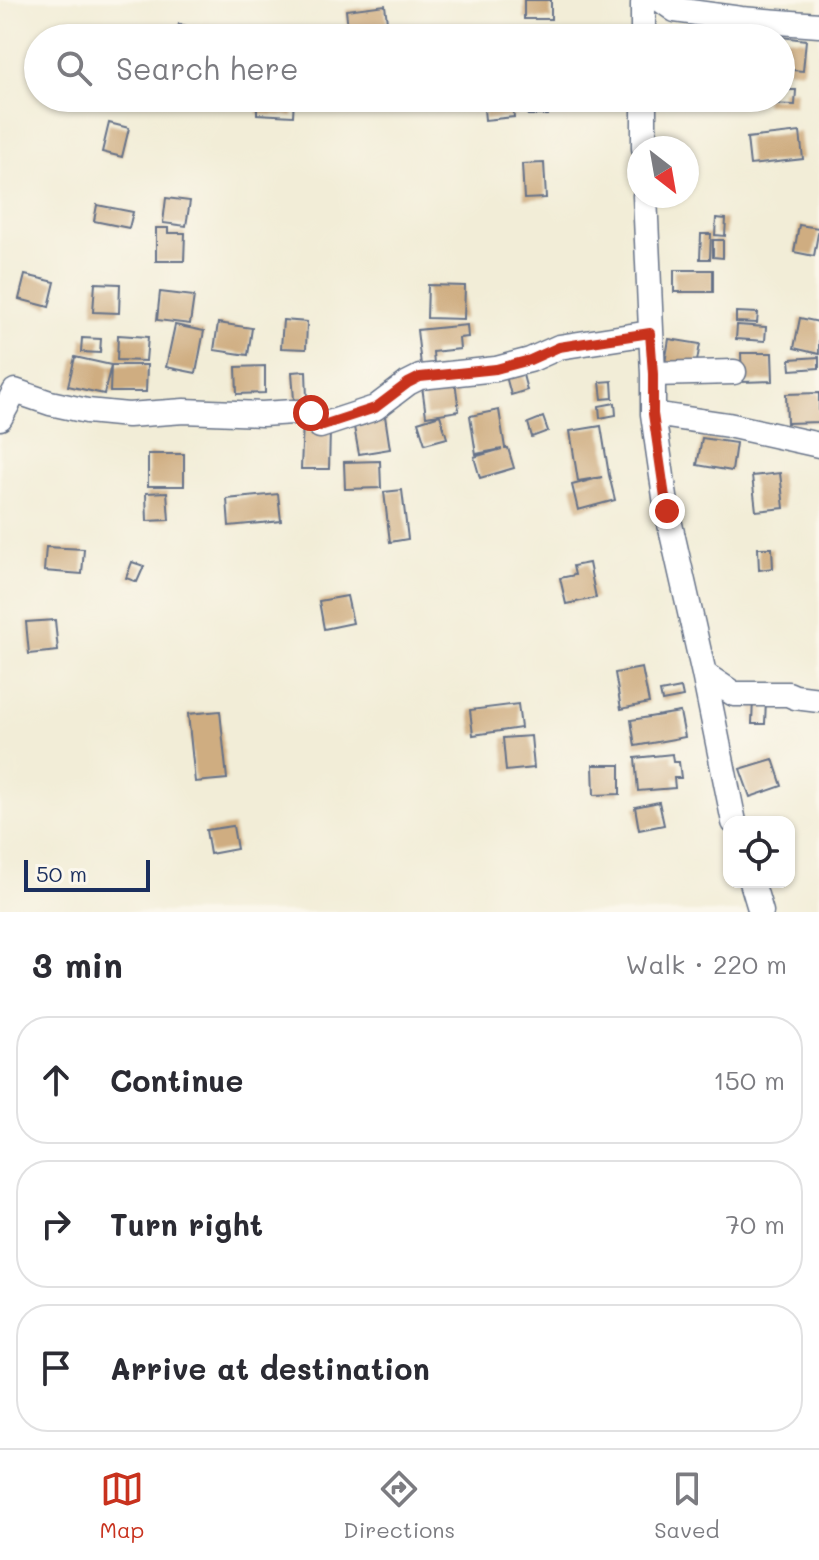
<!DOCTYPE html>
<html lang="en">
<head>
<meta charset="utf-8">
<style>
	body { margin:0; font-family:Mali,sans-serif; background:#f2f2f3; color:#2b2b33 }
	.controls { position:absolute; right:24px; bottom:24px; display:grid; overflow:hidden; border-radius:16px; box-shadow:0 2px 6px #0004 }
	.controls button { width:72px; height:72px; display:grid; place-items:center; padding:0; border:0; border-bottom:2px solid #e1e1e2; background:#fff; color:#2b2b33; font:40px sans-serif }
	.compass { position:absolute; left:627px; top:136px; width:72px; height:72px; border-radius:50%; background:#fff; box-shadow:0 2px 6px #0004; rotate:149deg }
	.scale { position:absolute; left:24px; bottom:20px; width:126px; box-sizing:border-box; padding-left:8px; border:4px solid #1b2f5e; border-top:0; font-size:22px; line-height:28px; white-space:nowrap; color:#1b2f5e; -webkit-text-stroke:6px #fbf7ec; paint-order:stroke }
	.stop { position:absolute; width:24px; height:24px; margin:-18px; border:6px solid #c8321e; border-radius:50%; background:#fff }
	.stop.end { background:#c8321e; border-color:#fff; box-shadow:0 2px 8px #0008 }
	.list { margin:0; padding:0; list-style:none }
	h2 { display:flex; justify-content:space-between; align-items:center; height:104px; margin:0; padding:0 32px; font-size:34px }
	h2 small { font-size:26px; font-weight:400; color:#7c7c81 }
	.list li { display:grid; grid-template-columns:52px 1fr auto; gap:24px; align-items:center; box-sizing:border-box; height:128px; margin:0 16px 16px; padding:0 16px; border:2px solid #e1e1e2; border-radius:32px }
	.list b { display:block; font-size:30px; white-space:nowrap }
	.list em { font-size:26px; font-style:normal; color:#7c7c81 }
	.icon { flex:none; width:44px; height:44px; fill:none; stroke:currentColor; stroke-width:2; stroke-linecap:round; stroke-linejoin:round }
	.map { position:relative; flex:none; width:819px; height:912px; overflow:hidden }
	.search { position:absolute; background:#fff; box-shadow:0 2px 6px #0004; left:24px; right:24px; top:24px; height:88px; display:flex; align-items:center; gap:20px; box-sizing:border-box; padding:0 28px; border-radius:44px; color:#7c7c81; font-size:30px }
	.sheet { height:536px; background:#fff }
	nav { display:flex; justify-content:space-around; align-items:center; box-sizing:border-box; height:112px; border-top:2px solid #e1e1e2; background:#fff; font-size:22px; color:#7c7c81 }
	nav a { display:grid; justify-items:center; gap:4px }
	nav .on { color:#c8321e }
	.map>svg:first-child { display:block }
	.building { fill:#cfad81 }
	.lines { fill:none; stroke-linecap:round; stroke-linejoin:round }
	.minor-casing { stroke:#667288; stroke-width:27 }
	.minor { stroke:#fff; stroke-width:24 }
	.route { stroke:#c8321e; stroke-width:10 }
</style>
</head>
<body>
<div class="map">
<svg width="819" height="912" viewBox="0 0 819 912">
	<rect width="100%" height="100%" fill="#fbf7ec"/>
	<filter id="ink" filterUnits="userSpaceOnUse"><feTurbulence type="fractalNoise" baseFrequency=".0125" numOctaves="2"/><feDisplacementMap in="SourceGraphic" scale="16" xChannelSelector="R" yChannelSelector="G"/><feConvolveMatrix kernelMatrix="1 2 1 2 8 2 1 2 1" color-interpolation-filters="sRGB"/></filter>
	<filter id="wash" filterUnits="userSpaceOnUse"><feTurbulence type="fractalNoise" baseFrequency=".006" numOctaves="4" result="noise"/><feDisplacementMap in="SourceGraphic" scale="32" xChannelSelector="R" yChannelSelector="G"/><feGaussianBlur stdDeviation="1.8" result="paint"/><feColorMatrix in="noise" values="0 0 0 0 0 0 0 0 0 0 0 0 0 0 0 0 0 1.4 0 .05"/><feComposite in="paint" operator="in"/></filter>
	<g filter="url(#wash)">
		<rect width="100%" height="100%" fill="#f2edd7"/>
		<g id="blocks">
			<path class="building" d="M 524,0 L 551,0 L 551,19 L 524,19 Z
				M 385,5 L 389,38 L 349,38 L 346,10 Z
				M 179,24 L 209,32 L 208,38 L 175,38 Z
				M 781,37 L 806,40 L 803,71 L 781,69 Z
				M 781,90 L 796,90 L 795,105 L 765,104 L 766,98 L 781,98 Z
				M 257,98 L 294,98 L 293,116 L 257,114 Z
				M 483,98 L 512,98 L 514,117 L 485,120 Z
				M 528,98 L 548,98 L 548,115 L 528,115 Z
				M 657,98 L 696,98 L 694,106 L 657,100 Z
				M 109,123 L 129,128 L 122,157 L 102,152 Z
				M 800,132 L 803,159 L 750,165 L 747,138 Z
				M 544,163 L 546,198 L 524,199 L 522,164 Z
				M 166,198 L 190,201 L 186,226 L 163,223 Z
				M 97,205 L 133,212 L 129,228 L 94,221 Z
				M 716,218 L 726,219 L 725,236 L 715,235 Z
				M 799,225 L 819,228 L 814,256 L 794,252 Z
				M 156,228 L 168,228 L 168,233 L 185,233 L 184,261 L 156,261 Z
				M 701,234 L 711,234 L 710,259 L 700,259 Z
				M 713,240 L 723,240 L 723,258 L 713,257 Z
				M 674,270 L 713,270 L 713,292 L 674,292 Z
				M 25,275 L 55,282 L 49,307 L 19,299 Z
				M 95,283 L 120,284 L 119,313 L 93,312 Z
				M 428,285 L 465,286 L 464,319 L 427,318 Z
				M 160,292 L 194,296 L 190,324 L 157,320 Z
				M 736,312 L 758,313 L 757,323 L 736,322 Z
				M 800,318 L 819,322 L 819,354 L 794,348 Z
				M 283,320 L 307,322 L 306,349 L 281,348 Z
				M 218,323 L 252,328 L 248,355 L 214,350 Z
				M 175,325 L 204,331 L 196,373 L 166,367 Z
				M 467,325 L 468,337 L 459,338 L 460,349 L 433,352 L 434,364 L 421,365 L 417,330 Z
				M 737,325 L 766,327 L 765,341 L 736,339 Z
				M 118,335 L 148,337 L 146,361 L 117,360 Z
				M 82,338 L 101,339 L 100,353 L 81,352 Z
				M 669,339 L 700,344 L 696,367 L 665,363 Z
				M 741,353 L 772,353 L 773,381 L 742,382 Z
				M 75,357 L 111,365 L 104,394 L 68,386 Z
				M 819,357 L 819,368 L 791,370 L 790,359 Z
				M 111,365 L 147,365 L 146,392 L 110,392 Z
				M 265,366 L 265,393 L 237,394 L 236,367 Z
				M 306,371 L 307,399 L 294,400 L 292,372 Z
				M 522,371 L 527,390 L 511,395 L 506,376 Z
				M 455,381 L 459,411 L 426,416 L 422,386 Z
				M 612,381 L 613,398 L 602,399 L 600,382 Z
				M 819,393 L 819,422 L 787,423 L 786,394 Z
				M 615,403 L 616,415 L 600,418 L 599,406 Z
				M 499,410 L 505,448 L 508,448 L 514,468 L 480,478 L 474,457 L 502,449 L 476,454 L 470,416 Z
				M 440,415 L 447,438 L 425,444 L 418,422 Z
				M 385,416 L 390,449 L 359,454 L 354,427 L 364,425 L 364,420 Z
				M 543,417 L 548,431 L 532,437 L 528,423 Z
				M 303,421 L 330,430 L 329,469 L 301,469 Z
				M 601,426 L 609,475 L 615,500 L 578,510 L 572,485 L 602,477 L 578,481 L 570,431 Z
				M 702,438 L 736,443 L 732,471 L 697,465 Z
				M 148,454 L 184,454 L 184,486 L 148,486 Z
				M 380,461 L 381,488 L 345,489 L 344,462 Z
				M 780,473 L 784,508 L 756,511 L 752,476 Z
				M 402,490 L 408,539 L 390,542 L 384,492 Z
				M 167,492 L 169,520 L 147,521 L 146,493 Z
				M 278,494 L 281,521 L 229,526 L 227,499 Z
				M 46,547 L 84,549 L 82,574 L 44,571 Z
				M 758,548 L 772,548 L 773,568 L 759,570 Z
				M 132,562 L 144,566 L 137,582 L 126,578 Z
				M 589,563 L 596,598 L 566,604 L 560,578 L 575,575 L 573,566 Z
				M 347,596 L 353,623 L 324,629 L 319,601 Z
				M 55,620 L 58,651 L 29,654 L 26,622 Z
				M 642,668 L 649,703 L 621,709 L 615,673 Z
				M 681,688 L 683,697 L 662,701 L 660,692 Z
				M 753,698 L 766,699 L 765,724 L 752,724 Z
				M 518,704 L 521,728 L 473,735 L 470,710 Z
				M 220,711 L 227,779 L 195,782 L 188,714 Z
				M 680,712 L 685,737 L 635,746 L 631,720 Z
				M 531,736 L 534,768 L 506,771 L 503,738 Z
				M 672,754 L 673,762 L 679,762 L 681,778 L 674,778 L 675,788 L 638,791 L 635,758 Z
				M 773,759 L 782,786 L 750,797 L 740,769 Z
				M 593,765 L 620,765 L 620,794 L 594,795 Z
				M 659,802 L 664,825 L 639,830 L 635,807 Z
				M 233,826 L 237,849 L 210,854 L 206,830 Z"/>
		</g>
	</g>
	<g filter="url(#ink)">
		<use href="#blocks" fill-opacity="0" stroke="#667288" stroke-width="2"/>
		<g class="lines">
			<defs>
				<path id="minor" d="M 661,0 L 675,10 L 741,19 L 819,25
					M 643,38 L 643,4 L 644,0
					M 644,98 L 644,148
					M 645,196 L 653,374 L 653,414 L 667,511 L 704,674 L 734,822
					M 653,374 L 734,372
					M 653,414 L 728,425 L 819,445
					M 0,418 L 15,391 L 50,403 L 87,411 L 128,415 L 184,411 L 262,414 L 293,412 L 311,413 L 320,426 L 375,408 L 408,383 L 420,377 L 496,369 L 530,360 L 559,347 L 650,333
					M 704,674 L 734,694 L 788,694 L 795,697 L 819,700
					M 752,882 L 761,912"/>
			</defs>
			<use href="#minor" class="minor-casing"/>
			<use href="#minor" class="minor"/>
		</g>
	</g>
	<g class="lines" filter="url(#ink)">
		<path class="route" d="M 311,413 L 320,426 L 375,408 L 408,383 L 420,377 L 496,369 L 530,360 L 559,347 L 650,333 L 653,374 L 653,414 L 667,511"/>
	</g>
</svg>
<div class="controls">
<button><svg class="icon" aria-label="locate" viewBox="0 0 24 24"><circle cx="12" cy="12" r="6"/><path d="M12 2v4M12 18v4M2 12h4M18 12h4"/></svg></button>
</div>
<svg class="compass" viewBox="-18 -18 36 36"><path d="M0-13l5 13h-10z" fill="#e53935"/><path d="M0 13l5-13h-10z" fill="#7c7c81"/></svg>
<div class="scale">50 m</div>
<div class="stop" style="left:311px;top:413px"></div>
<div class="stop end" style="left:667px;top:511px"></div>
<div class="search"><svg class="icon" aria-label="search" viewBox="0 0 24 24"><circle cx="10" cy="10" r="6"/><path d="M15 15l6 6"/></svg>Search here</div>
</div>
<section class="sheet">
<h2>3 min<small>Walk · 220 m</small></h2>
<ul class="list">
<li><svg class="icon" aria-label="ahead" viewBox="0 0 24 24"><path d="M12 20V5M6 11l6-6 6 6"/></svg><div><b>Continue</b></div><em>150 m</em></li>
<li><svg class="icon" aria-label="right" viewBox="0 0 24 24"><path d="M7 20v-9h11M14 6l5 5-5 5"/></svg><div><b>Turn right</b></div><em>70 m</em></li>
<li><svg class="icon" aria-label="arrive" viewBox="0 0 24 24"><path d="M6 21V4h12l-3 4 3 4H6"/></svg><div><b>Arrive at destination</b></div></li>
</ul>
</section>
<nav>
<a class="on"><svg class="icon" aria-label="map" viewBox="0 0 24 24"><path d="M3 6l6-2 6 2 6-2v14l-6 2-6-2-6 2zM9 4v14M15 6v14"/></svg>Map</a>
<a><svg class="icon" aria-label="directions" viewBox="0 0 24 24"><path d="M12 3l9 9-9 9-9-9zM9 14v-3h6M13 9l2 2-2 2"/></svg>Directions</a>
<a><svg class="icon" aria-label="saved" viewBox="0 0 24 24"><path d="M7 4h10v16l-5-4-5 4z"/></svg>Saved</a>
</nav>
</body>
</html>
